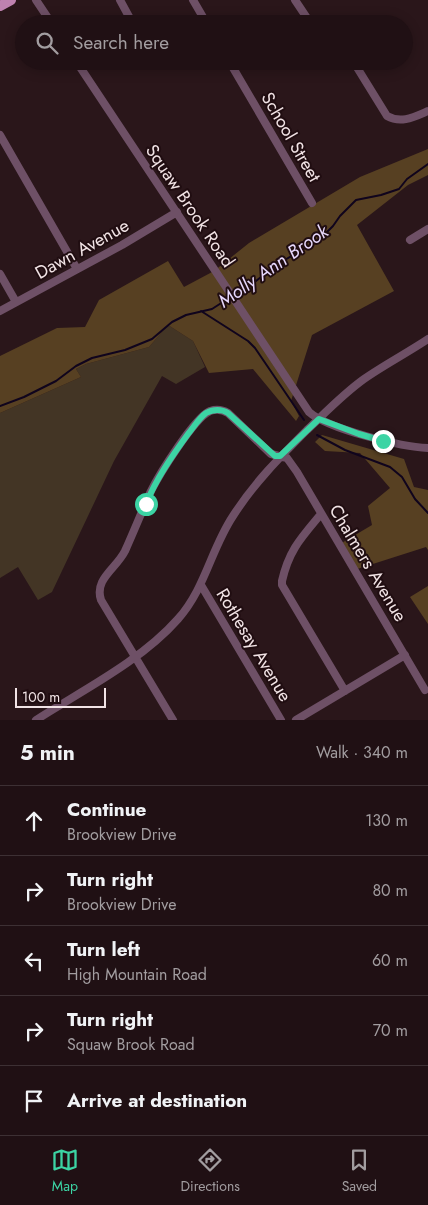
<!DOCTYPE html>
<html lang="en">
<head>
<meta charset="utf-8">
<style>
	body { margin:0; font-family:Jost,sans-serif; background:#2d1e22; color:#f1f3f6 }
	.scale { position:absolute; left:15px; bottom:12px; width:91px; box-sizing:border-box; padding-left:5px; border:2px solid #f1e3e5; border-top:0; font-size:14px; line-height:18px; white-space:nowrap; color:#f1e3e5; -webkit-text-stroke:4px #200d11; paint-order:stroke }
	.stop { position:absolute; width:15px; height:15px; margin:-11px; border:4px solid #3cd4a4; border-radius:50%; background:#fff }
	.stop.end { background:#3cd4a4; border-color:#fff; box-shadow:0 1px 5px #0008 }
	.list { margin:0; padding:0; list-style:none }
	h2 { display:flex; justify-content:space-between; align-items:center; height:65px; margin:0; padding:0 20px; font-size:21px }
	h2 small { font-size:16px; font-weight:400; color:#a29da0 }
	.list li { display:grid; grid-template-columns:32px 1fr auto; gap:15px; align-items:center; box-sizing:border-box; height:70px; padding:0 20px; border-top:1px solid #3d3034 }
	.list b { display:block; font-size:19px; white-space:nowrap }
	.list p { margin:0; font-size:16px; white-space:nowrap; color:#a29da0 }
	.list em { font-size:16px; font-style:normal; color:#a29da0 }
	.icon { flex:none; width:28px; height:28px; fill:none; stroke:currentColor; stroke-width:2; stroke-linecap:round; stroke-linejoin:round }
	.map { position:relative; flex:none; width:428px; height:720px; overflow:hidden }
	.search { position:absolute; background:#201014; box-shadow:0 2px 12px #0003; left:15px; right:15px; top:15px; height:55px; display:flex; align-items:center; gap:12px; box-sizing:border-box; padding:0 18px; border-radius:28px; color:#a29da0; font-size:19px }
	.sheet { height:415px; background:#201014 }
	nav { display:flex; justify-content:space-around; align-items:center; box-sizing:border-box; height:70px; border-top:1px solid #3d3034; background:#201014; font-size:14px; color:#a29da0 }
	nav a { display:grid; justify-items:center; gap:2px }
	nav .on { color:#3cd4a4 }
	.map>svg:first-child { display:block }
	.green { fill:#433525 }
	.forest { fill:#574022 }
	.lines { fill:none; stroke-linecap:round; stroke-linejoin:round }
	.stream { stroke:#10041d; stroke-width:2 }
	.minor { stroke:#6e5066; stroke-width:8 }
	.major { stroke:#bf82b0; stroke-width:10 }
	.route { stroke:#3cd4a4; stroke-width:6 }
	.labels { text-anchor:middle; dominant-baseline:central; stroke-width:4; stroke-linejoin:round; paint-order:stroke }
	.street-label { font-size:18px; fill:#f1e3e5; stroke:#200d11 }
	.water-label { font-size:19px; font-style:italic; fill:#e7d8fc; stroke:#200d11 }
</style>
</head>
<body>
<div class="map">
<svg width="428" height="720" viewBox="0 0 428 720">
	<rect width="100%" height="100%" fill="#2a161a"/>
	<path class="green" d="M 168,325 L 193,341 L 205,367 L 176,384 L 162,376 L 114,461 L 52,592 L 38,600 L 18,567 L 0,578 L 0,413 L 81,377 L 76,369 L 86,364 L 149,347 Z"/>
	<path class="forest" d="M 428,149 L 428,175 L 408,185 L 357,225 L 394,291 L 312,335 L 291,401 L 299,416 L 296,421 L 253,369 L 209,373 L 193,341 L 168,325 L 149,347 L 86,364 L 76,369 L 81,377 L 0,413 L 0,356 L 57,328 L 85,327 L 99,300 L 168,261 L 184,287 L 214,271 L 249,243 L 360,177 Z
		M 322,435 L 404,459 L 414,487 L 428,490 L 428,550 L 426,547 L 354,570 L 340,544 L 372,525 L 368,506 L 390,488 L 360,453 L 325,451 L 315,442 Z
		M 428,586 L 428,624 L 410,597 Z"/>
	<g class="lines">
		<path class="stream" d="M 233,295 L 256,281 L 276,265 L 302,250 L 322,237 L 333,226 L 340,216 L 356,200 L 381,195 L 399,189 L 407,179 L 428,164
			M 201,311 L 248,341 L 255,348 L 304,420
			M 0,406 L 24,397 L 56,381 L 76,366 L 92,358 L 125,350 L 152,339 L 172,322 L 186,315 L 212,309 L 229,298
			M 317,435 L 345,450 L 390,467 L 402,477 L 415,499 L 428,513"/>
		<path class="minor" d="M 36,0 L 52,24
			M 120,0 L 133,24
			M 193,0 L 207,24
			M 295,0 L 311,24
			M 76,61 L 309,412 C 328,429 402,447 428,448
			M 229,61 L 312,203
			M 353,61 L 387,116 C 401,124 414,117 428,111
			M 0,135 L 77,269
			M 410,240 L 428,229
			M 0,274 L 16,302
			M 0,311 L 122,245 L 177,212
			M 321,514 C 301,538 289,550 282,581 L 282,585 L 345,691
			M 201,585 L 281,720
			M 36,720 C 83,690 141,661 178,619 C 205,589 211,549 233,516 C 254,483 280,457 307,430 C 325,413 343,394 364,379 C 384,365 407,353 428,339
			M 173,720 L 101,600 C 94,579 116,569 125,551 C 134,531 142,511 151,491 C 159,475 194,418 210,411 C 216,409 223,410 228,413 L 271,454 L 287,458 L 297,472 L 425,690
			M 296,720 L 405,655"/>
		<path class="major" d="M 0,6 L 11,0"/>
	</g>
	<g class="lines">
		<path class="route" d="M 146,504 C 156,479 172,456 188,434 C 194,427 199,418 206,413 C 213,409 222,409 228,413 L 275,456 L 280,456 L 319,419 L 359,434 L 383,441"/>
	</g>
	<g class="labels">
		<g class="street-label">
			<text transform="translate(291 137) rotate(60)">School Street</text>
			<text transform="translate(190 206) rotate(56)">Squaw Brook Road</text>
			<text transform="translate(82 249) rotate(-29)">Dawn Avenue</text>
			<text transform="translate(368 563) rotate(59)">Chalmers Avenue</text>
			<text transform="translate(254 645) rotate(59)">Rothesay Avenue</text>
		</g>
		<g class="water-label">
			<text transform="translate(273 266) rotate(-35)">Molly Ann Brook</text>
		</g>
	</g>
</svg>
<div class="scale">100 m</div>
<div class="stop" style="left:146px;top:504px"></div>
<div class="stop end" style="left:383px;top:441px"></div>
<div class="search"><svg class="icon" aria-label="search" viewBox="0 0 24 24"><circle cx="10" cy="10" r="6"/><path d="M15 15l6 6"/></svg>Search here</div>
</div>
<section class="sheet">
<h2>5 min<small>Walk · 340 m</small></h2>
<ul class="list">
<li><svg class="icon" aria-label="ahead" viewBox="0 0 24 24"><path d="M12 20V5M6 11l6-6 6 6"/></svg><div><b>Continue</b><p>Brookview Drive</p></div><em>130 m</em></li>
<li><svg class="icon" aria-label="right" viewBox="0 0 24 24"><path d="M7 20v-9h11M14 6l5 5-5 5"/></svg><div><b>Turn right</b><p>Brookview Drive</p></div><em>80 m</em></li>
<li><svg class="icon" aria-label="left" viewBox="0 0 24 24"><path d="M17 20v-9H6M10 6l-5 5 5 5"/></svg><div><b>Turn left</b><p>High Mountain Road</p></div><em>60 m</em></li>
<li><svg class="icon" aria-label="right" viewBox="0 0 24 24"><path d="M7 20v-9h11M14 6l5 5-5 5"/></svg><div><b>Turn right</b><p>Squaw Brook Road</p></div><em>70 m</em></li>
<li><svg class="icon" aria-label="arrive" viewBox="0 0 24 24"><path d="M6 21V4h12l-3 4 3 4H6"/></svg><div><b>Arrive at destination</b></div></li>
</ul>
</section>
<nav>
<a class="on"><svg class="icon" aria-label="map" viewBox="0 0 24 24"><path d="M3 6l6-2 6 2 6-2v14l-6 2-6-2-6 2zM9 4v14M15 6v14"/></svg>Map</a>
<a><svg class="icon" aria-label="directions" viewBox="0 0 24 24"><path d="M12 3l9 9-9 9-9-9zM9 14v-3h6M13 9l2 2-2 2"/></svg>Directions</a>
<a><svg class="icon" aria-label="saved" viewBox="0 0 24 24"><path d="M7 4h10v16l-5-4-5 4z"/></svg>Saved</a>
</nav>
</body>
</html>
